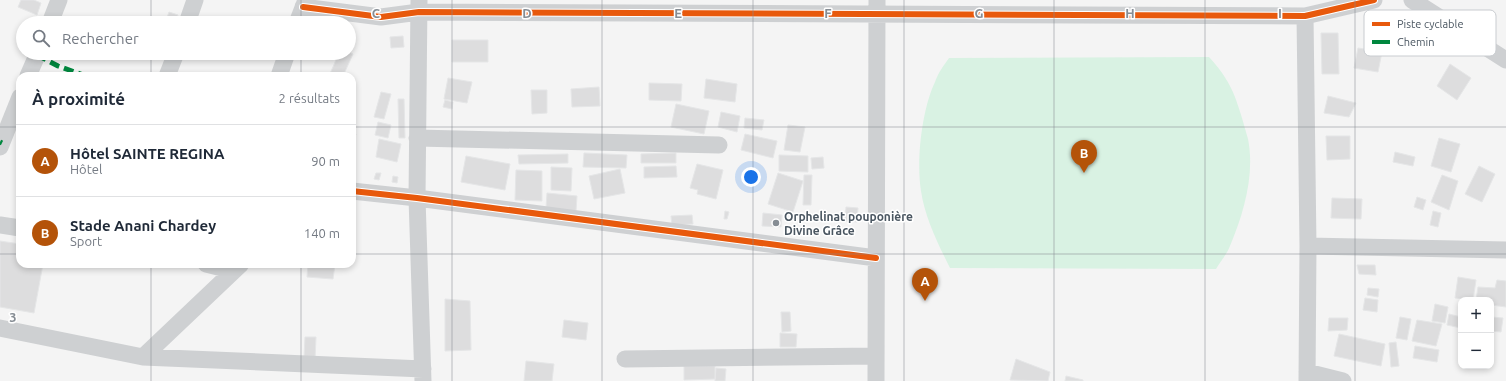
<!DOCTYPE html>
<html lang="fr">
<head>
<meta charset="utf-8">
<style>
	body { margin:0; font-family:Ubuntu,sans-serif; background:#f2f2f3; color:#1f2937 }
	.controls { position:absolute; right:12px; bottom:12px; display:grid; overflow:hidden; border-radius:8px; box-shadow:0 2px 6px #0003 }
	.controls button { width:36px; height:36px; display:grid; place-items:center; padding:0; border:0; border-bottom:1px solid #e0e1e3; background:#fff; color:#1f2937; font:20px sans-serif }
	.you { position:absolute; left:751px; top:177px; width:14px; height:14px; margin:-10px; border:3px solid #fff; border-radius:50%; background:#1a73e8; box-shadow:0 0 0 6px #1a73e833 }
	.badge { display:grid; place-items:center; width:26px; height:26px; border-radius:50%; background:#b45309; color:#fff; font-size:13px; font-weight:700 }
	.pin { position:absolute; translate:-50% -33px; filter:drop-shadow(0 1px 2px #0008) }
	.pin::after { content:''; position:absolute; top:21px; width:14px; height:12px; background:inherit; clip-path:polygon(0 0,100% 0,50% 100%) }
	.list { margin:0; padding:0; list-style:none }
	h2 { display:flex; justify-content:space-between; align-items:center; height:52px; margin:0; padding:0 16px; font-size:17px }
	h2 small { font-size:13px; font-weight:400; color:#747a83 }
	.list li { display:grid; grid-template-columns:26px 1fr auto; gap:12px; align-items:center; box-sizing:border-box; height:72px; padding:0 16px; border-top:1px solid #e0e1e3 }
	.list b { display:block; font-size:15px; white-space:nowrap }
	.list p { margin:0; font-size:13px; white-space:nowrap; color:#747a83 }
	.list em { font-size:13px; font-style:normal; color:#747a83 }
	.icon { flex:none; width:22px; height:22px; fill:none; stroke:currentColor; stroke-width:2; stroke-linecap:round; stroke-linejoin:round }
	.map { position:relative; flex:none; width:1506px; height:381px; overflow:hidden }
	.search { position:absolute; background:#fff; box-shadow:0 2px 6px #0003; left:16px; top:16px; width:340px; height:44px; display:flex; align-items:center; gap:10px; box-sizing:border-box; padding:0 14px; border-radius:22px; color:#747a83; font-size:15px }
	.panel { position:absolute; background:#fff; box-shadow:0 2px 6px #0003; left:16px; top:72px; width:340px; height:196px; border-radius:12px }
	.map>svg:first-child { display:block }
	.garden { fill:#d9f2e3 }
	.building { fill:#ddddde; stroke:#e5e6e7 }
	.lines { fill:none; stroke-linecap:round; stroke-linejoin:round }
	.street { stroke:#ced0d2; stroke-width:17 }
	.quiet { stroke:#00873e; stroke-width:5; stroke-dasharray:10 5; stroke-linecap:butt }
	.cycleway-casing { stroke:#fff; stroke-width:8 }
	.cycleway { stroke:#e8590c; stroke-width:6 }
	.grid { fill:none; stroke:#868d94; stroke-width:1; stroke-opacity:0.55 }
	.poi-dot { fill:#868d94; stroke:#fff; stroke-width:1.5 }
	.labels { text-anchor:middle; dominant-baseline:central; stroke-width:3; stroke-linejoin:round; paint-order:stroke }
	.poi-label { font-size:12px; font-weight:bold; fill:#4a5661; stroke:#fff; text-anchor:start }
	.key { fill:#fff; stroke:#c9ccd0; stroke-width:1 }
	.key-label { font-size:11px; fill:#4a5661 }
	.grid-label { font-size:13px; text-anchor:middle; font-weight:bold; fill:#868d94; stroke:#fff; stroke-width:3; stroke-linejoin:round; paint-order:stroke }
</style>
</head>
<body>
<div class="map">
<svg width="1506" height="381" viewBox="0 0 1506 381">
	<rect width="100%" height="100%" fill="#f4f4f4"/>
	<path class="garden" d="M 1209,57 C 1228,78 1234,91 1242,118 C 1244,125 1246,132 1248,139 C 1255,174 1244,213 1230,246 C 1227,254 1220,262 1216,269 L 950,268 C 938,244 925,218 921,191 C 916,160 922,109 935,82 C 938,73 944,65 949,58 Z"/>
	<path class="building" d="M 21,0 L 34,0 L 41,3 L 37,15 L 18,7 Z
		M 169,12 L 178,15 L 175,23 L 165,23 Z
		M 1321,33 L 1338,33 L 1339,74 L 1322,74 Z
		M 403,36 L 404,47 L 391,48 L 390,37 Z
		M 452,40 L 488,40 L 488,62 L 452,62 Z
		M 1358,48 L 1382,52 L 1378,72 L 1354,68 Z
		M 349,52 L 353,54 L 343,76 L 329,76 L 339,53 Z
		M 1450,64 L 1471,78 L 1457,100 L 1437,86 Z
		M 448,78 L 472,82 L 467,103 L 444,99 Z
		M 706,79 L 737,84 L 735,102 L 704,98 Z
		M 649,83 L 682,84 L 681,101 L 649,100 Z
		M 599,87 L 600,106 L 572,107 L 571,89 Z
		M 531,90 L 547,90 L 547,113 L 532,114 Z
		M 381,92 L 391,94 L 384,119 L 374,117 Z
		M 1328,96 L 1356,103 L 1349,117 L 1324,113 Z
		M 398,99 L 404,99 L 405,138 L 399,138 Z
		M 445,100 L 453,102 L 452,109 L 443,107 Z
		M 676,104 L 709,111 L 704,134 L 671,127 Z
		M 721,112 L 740,116 L 737,132 L 718,127 Z
		M 745,118 L 764,120 L 762,130 L 744,128 Z
		M 378,122 L 391,125 L 388,138 L 375,135 Z
		M 788,125 L 805,127 L 800,152 L 784,150 Z
		M 352,132 L 356,134 L 352,145 Z
		M 745,134 L 777,141 L 773,158 L 741,150 Z
		M 1326,136 L 1350,136 L 1350,159 L 1327,160 Z
		M 1439,138 L 1460,144 L 1451,172 L 1431,166 Z
		M 379,139 L 401,144 L 397,162 L 376,157 Z
		M 1395,152 L 1415,157 L 1413,166 L 1393,162 Z
		M 584,153 L 627,155 L 626,168 L 583,167 Z
		M 676,153 L 676,163 L 641,163 L 641,154 Z
		M 568,154 L 568,163 L 519,164 L 518,155 Z
		M 779,155 L 808,156 L 808,172 L 779,171 Z
		M 466,156 L 510,164 L 505,190 L 461,182 Z
		M 823,157 L 824,168 L 812,169 L 811,158 Z
		M 697,164 L 723,170 L 716,199 L 697,194 L 698,190 L 690,188 Z
		M 676,166 L 677,177 L 644,178 L 644,167 Z
		M 1479,166 L 1495,174 L 1482,202 L 1465,194 Z
		M 551,167 L 572,168 L 571,191 L 551,190 Z
		M 620,169 L 625,193 L 594,199 L 589,176 Z
		M 516,170 L 542,171 L 542,201 L 515,200 Z
		M 376,173 L 381,173 L 379,180 L 374,179 Z
		M 778,173 L 803,181 L 793,212 L 768,204 Z
		M 804,175 L 812,175 L 811,205 L 803,205 Z
		M 1442,175 L 1458,181 L 1449,210 L 1431,202 Z
		M 393,176 L 398,177 L 397,183 L 392,182 Z
		M 547,193 L 577,196 L 576,211 L 546,208 Z
		M 1417,197 L 1426,200 L 1423,210 L 1414,207 Z
		M 1332,198 L 1362,199 L 1361,219 L 1331,218 Z
		M 846,207 L 858,208 L 857,222 L 845,221 Z
		M 725,211 L 729,212 L 727,219 L 724,219 Z
		M 1433,211 L 1441,213 L 1438,227 L 1430,225 Z
		M 763,213 L 782,215 L 781,227 L 762,226 Z
		M 692,215 L 693,224 L 672,225 L 671,216 Z
		M 0,241 L 20,244 L 20,264 L 43,264 L 34,313 L 0,307 Z
		M 308,264 L 335,264 L 333,279 L 307,277 Z
		M 1357,265 L 1375,265 L 1376,275 L 1359,274 Z
		M 1458,277 L 1476,280 L 1473,300 L 1455,298 Z
		M 1497,280 L 1506,281 L 1506,307 L 1491,305 L 1491,300 L 1476,300 L 1478,287 L 1495,288 Z
		M 1368,288 L 1379,289 L 1378,297 L 1367,295 Z
		M 1365,298 L 1378,300 L 1377,312 L 1363,310 Z
		M 445,299 L 470,301 L 471,350 L 445,351 Z
		M 1435,304 L 1448,307 L 1445,323 L 1432,321 Z
		M 781,312 L 790,312 L 791,331 L 782,332 Z
		M 1449,314 L 1461,317 L 1461,328 L 1447,325 Z
		M 1400,317 L 1411,319 L 1407,340 L 1396,338 Z
		M 1491,317 L 1503,318 L 1501,332 L 1491,331 Z
		M 1329,318 L 1348,318 L 1347,330 L 1328,331 Z
		M 564,320 L 588,323 L 586,340 L 562,337 Z
		M 1417,320 L 1442,324 L 1436,346 L 1412,341 Z
		M 780,333 L 797,334 L 796,347 L 780,347 Z
		M 1339,334 L 1385,344 L 1381,366 L 1334,356 Z
		M 305,337 L 316,337 L 315,359 L 304,358 Z
		M 1396,342 L 1399,366 L 1391,367 L 1389,343 Z
		M 1415,346 L 1439,350 L 1437,362 L 1413,358 Z
		M 1016,359 L 1050,372 L 1048,381 L 1010,380 Z
		M 526,361 L 554,364 L 552,381 L 524,381 Z
		M 684,366 L 715,366 L 715,379 L 684,380 Z
		M 716,368 L 726,369 L 725,381 L 715,381 Z
		M 1066,376 L 1083,380 L 1083,381 L 1065,381 Z"/>
	<g class="lines">
		<path class="street" d="M 419,0 L 417,198 L 423,381
			M 1412,0 L 1506,60
			M 303,7 L 381,17 L 419,12 L 1305,16 L 1374,0
			M 1305,16 L 1308,246 L 1307,381
			M 50,23 L 59,0
			M 187,23 L 195,0
			M 297,23 L 306,0
			M 28,76 L 38,53
			M 167,76 L 176,53
			M 279,76 L 287,53
			M 417,138 L 719,145
			M 0,147 L 20,97
			M 352,191 L 417,198 L 876,258
			M 0,225 L 20,228
			M 1308,246 L 1506,250
			M 206,264 L 234,271
			M 0,328 L 143,357 L 241,264
			M 143,357 L 423,369
			M 625,359 L 876,356
			M 1307,372 L 1343,381
			M 876,381 L 877,0"/>
		<path class="quiet" d="M 37,55 L 58,66 L 86,76
			M 0,142 L 2,143"/>
		<defs>
			<path id="cycleway" d="M 303,7 L 381,17 L 419,12 L 1305,16 L 1374,0
				M 352,191 L 417,198 L 876,258"/>
		</defs>
		<use href="#cycleway" class="cycleway-casing"/>
		<use href="#cycleway" class="cycleway"/>
	</g>
	<path class="grid" d="M 151,0 L 151,23M 301,0 L 301,23M 452,0 L 452,381M 602,0 L 602,381M 753,0 L 753,381M 904,0 L 904,381M 1054,0 L 1054,381M 1205,0 L 1205,381M 1355,0 L 1355,381M 151,53 L 151,76M 301,53 L 301,76M 0,127 L 20,127M 352,127 L 1506,127M 0,254 L 20,254M 352,254 L 1506,254M 151,264 L 151,381M 301,264 L 301,381"/>
	<circle class="poi-dot" cx="776" cy="223" r="4"/>
	<g class="labels">
		<g class="poi-label">
			<text x="784" y="216">Orphelinat pouponière<tspan x="784" dy="14">Divine Grâce</tspan></text>
		</g>
	</g>
	<rect x="1364" y="10" width="132" height="46" rx="6" class="key"/>
	<rect x="1372" y="22" width="18" height="4" fill="#e8590c"/>
	<rect x="1372" y="40" width="18" height="4" fill="#00873e"/>
	<g class="key-label">
		<text x="1397" y="28">Piste cyclable</text>
		<text x="1397" y="46">Chemin</text>
	</g>
	<g class="grid-label">
		<text x="376" y="18">C</text>
		<text x="527" y="18">D</text>
		<text x="678" y="18">E</text>
		<text x="828" y="18">F</text>
		<text x="979" y="18">G</text>
		<text x="1130" y="18">H</text>
		<text x="1280" y="18">I</text>
		<text x="13" y="322">3</text>
	</g>
</svg>
<div class="controls">
<button>+</button>
<button>−</button>
</div>
<div class="you"></div>
<div class="pin badge" style="left:925px;top:301px">A</div>
<div class="pin badge" style="left:1084px;top:173px">B</div>
<div class="search"><svg class="icon" aria-label="search" viewBox="0 0 24 24"><circle cx="10" cy="10" r="6"/><path d="M15 15l6 6"/></svg>Rechercher</div>
<section class="panel">
<h2>À proximité<small>2 résultats</small></h2>
<ul class="list">
<li><span class="badge">A</span><div><b>Hôtel SAINTE REGINA</b><p>Hôtel</p></div><em>90 m</em></li>
<li><span class="badge">B</span><div><b>Stade Anani Chardey</b><p>Sport</p></div><em>140 m</em></li>
</ul>
</section>
</div>
</body>
</html>
